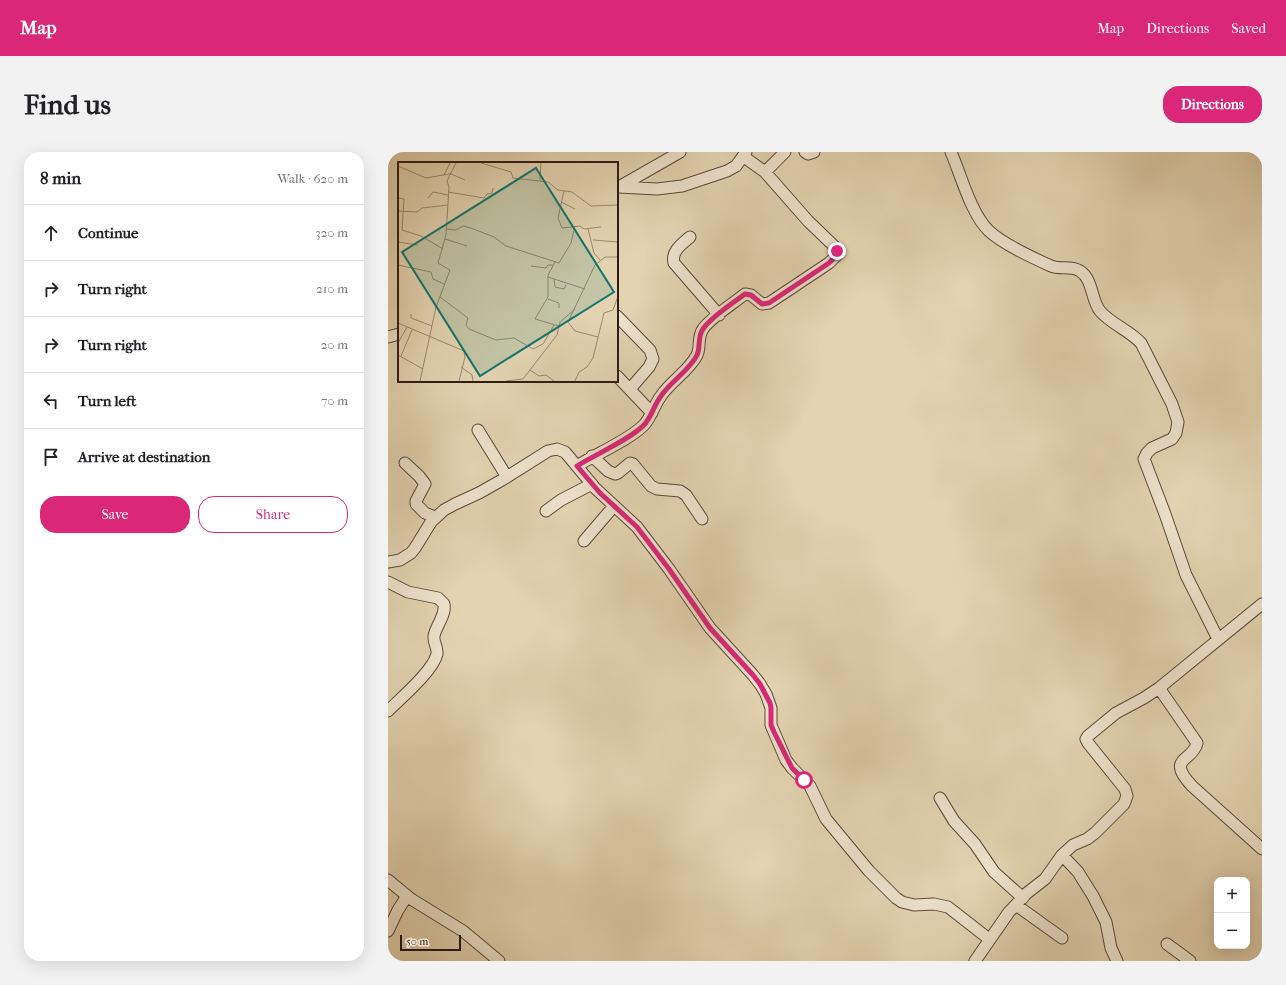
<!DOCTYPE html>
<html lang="en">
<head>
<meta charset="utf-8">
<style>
	body { margin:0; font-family:"IM FELL French Canon",serif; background:#f2f2f2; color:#202124 }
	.controls { position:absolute; right:12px; bottom:12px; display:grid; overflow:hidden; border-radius:8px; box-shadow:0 4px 16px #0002 }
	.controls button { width:36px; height:36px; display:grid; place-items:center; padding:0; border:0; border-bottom:1px solid #e0e0e0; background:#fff; color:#202124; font:20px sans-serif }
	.scale { position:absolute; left:12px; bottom:10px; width:61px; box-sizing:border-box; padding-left:4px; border:2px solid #2f1c13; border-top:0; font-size:11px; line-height:14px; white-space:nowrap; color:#2f1c13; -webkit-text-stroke:3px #ede2cc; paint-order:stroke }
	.stop { position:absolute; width:12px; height:12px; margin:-9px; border:3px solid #db2777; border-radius:50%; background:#fff }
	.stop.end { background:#db2777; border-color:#fff; box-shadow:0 1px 4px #0008 }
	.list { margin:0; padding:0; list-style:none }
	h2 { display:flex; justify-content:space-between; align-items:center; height:52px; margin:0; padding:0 16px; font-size:17px }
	h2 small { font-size:13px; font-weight:400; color:#757577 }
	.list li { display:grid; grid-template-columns:26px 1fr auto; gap:12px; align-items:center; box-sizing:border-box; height:56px; padding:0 16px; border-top:1px solid #e0e0e0 }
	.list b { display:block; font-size:15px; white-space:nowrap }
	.list em { font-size:13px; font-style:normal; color:#757577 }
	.actions { display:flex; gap:8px; padding:12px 16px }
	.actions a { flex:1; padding:9px 0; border:1px solid #db2777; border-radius:16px; text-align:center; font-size:14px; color:#db2777 }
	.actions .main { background:#db2777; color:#fff }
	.icon { flex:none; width:22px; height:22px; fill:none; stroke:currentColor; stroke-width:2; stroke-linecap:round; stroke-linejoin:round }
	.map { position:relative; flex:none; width:874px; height:809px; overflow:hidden; border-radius:16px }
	header { display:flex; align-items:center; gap:24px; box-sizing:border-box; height:56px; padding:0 20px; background:#db2777; color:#fff }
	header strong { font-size:19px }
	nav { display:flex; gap:22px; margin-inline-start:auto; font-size:14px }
	.intro { display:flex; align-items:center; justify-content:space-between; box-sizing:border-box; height:96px; padding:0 24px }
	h1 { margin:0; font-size:28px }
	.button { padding:10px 18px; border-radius:16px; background:#db2777; color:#fff; font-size:14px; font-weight:700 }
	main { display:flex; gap:24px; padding:0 24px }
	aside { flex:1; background:#fff; border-radius:16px; box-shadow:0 4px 16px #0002 }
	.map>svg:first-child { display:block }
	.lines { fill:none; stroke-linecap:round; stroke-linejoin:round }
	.minor-casing { stroke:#5c4a3a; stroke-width:13 }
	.minor { stroke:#ede2cc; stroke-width:11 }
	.route { stroke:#db2777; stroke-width:5 }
	.inset-road { fill:none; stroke:#9b8a72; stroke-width:1 }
	.view { fill:#0f766e; fill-opacity:0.15; stroke:#0f766e; stroke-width:2 }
	.inset-edge { fill:none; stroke:#2f1c13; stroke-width:2 }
</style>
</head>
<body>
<header>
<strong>Map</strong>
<nav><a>Map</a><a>Directions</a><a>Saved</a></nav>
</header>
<div class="intro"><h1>Find us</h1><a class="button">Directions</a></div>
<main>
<aside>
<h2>8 min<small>Walk · 620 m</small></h2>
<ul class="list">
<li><svg class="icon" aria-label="ahead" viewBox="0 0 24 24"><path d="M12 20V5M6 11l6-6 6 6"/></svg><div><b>Continue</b></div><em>320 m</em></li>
<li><svg class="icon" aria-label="right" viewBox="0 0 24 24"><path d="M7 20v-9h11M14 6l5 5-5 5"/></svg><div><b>Turn right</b></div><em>210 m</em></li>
<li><svg class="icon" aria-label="right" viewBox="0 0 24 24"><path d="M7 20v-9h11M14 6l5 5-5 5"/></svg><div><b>Turn right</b></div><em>20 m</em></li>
<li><svg class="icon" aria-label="left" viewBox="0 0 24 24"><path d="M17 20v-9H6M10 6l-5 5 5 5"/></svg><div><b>Turn left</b></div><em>70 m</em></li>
<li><svg class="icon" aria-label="arrive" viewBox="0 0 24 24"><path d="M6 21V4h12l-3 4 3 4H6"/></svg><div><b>Arrive at destination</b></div></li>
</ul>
<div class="actions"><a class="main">Save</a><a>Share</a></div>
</aside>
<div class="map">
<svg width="874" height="809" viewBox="0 0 874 809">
	<rect width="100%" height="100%" fill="#e3d3b1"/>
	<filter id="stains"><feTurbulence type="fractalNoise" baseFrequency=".005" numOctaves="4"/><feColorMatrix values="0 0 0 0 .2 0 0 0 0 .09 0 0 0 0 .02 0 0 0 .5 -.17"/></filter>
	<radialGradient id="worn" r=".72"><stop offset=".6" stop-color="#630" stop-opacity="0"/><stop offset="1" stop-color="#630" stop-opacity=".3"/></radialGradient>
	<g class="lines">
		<defs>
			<path id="minor" d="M 417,0 L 420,2 L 426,0
				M 563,0 C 573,23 583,62 601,79 C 615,92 645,106 663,114 C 672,118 683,113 692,119 C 705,127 703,148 712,159 C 723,172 741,178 753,191 L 784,252 L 790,270 L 788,281 L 784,287 L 764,296 L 759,301 L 756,307 L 777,362 L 798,423 L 830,487
				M 377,20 L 397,0
				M 231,35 L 269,37 L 294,34 L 339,19 L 348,14 L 358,0
				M 231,35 L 292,0
				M 302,85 C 294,92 283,99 286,111 L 331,163
				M 229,164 L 262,198 L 265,207 L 261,215 L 242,237
				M 0,185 L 11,182
				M 229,224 L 264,261
				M 90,278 L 119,325
				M 204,304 L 220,319 L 227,322 L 230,321 L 242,311 L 245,312 L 263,334 L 269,337 L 292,339 L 298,343 L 314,367
				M 17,311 L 31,324 L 37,332 L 28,349 L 28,352 L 37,361 L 47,365
				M 189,314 C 208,302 241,288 256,273 C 264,264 266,253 273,244 C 283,229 301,219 309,203 C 313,195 309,185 315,177 C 322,166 346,151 357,142 L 363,143 L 374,152 L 381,151 L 441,111 L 448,104 L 449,99 L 446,94 L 420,69 L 377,20 L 356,5
				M 158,359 L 173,348 L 204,332
				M 196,389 L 226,354
				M 0,410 L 12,408 L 23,401 L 27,396 L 43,370 L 56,358 L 67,352 L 91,341 L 114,328 L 160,299 L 169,297 L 177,300 L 207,336 L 249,375 L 281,417 L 322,476 L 365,523 L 372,532 L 378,542 L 383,556 L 383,573 L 398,608 L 404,616 L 422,634 L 438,667 L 481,719 L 508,746 L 514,750 L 526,753 L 546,752 L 560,755 L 601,787
				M 0,430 L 20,440 L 50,446 L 56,452 C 58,464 48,473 46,484 C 45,490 50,496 49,502 C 45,519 13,546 0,559
				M 771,536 L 809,591 C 805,610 777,605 804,634 L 874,697
				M 552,646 L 566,669 L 587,692 L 606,720 L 635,746
				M 674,703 L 690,720 L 705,744 L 718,770 L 723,796 L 729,809
				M 0,728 L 23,747 L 75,779 L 111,809
				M 628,753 L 674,786
				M 0,779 L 10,758 L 19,744
				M 779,792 L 802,809
				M 587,809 L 621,760 L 639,741 L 657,727 L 674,703 L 685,693 L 699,687 L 707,681 L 736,652 L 739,644 L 737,637 L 700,591 L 698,587 L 700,584 L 728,561 L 756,546 L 771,536 L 874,452"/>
		</defs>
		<use href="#minor" class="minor-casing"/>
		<use href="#minor" class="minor"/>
	</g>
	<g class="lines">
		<path class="route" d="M 416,628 L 404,616 L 386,580 L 383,573 L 383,556 L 382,551 L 372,532 L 365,523 L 322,476 L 281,417 L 249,375 L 212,341 L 189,314 C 208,302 241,288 256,273 C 264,264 266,253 273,244 C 283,229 302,218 309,203 C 313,195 309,185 315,177 C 323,165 345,151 357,142 L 363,143 L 374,152 L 381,151 L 441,111 L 448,104 L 449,99"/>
	</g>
	<g transform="translate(10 10)">
		<rect width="220" height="220" fill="#e3d3b1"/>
		<path class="inset-road" d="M 83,1 L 113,10 L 115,16 L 150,20 L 160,28 L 174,30 L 193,44 L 220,43M 0,4 L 28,16 L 51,12M 51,11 L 67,18M 46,13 L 52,1M 142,18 L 143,1M 166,29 L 160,56 L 164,66 L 182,64 L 186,67 L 203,65M 50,30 L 86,36 L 89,32 L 94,31 L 95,26M 0,36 L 6,37 L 4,68 L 23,74 L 45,87M 30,36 L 35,30 L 50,33M 163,40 L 177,47M 0,49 L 19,50 L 24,46 L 50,43M 48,67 L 58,68 L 65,64 L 73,66 L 96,75 L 108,84 L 161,101 L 173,81 L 177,64M 190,67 L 196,91 L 202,98M 47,77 L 69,84M 195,78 L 220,80M 0,80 L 20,83M 157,100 L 150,113 L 150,135 L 137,157 L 161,164M 0,103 L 33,110 L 35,117 L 46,122M 133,104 L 148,106 L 150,103 L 155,103M 150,115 L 187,127M 156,117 L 157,125 L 166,127 L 168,123M 42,135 L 70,156 L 68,163 L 71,167 L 98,178 L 116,176 L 135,187 L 145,182 L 156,163M 150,137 L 161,141 L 161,146M 13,152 L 13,156 L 34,164M 0,161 L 66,189 L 67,195 L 61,219M 200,175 L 177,169 L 170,160 L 197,103 L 207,95 L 220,95M 0,181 L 9,165M 0,193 L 25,207M 3,194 L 14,168M 63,205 L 74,213 L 75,219M 132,208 L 141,214 L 148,213 L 156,219M 22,219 L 38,145 L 52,108 L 40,101 L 48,73 L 51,25 L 49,19 L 58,1M 108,219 L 125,217 L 159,173 L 162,160 L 177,147M 177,219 L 181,210 L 189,205 L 195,196 L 206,151 L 215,148 L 220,134"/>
		<path class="view" d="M 138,6 L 216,130 L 82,214 L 4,90 Z"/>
		<rect width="220" height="220" class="inset-edge"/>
	</g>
	<rect width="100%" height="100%" filter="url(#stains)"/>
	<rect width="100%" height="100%" fill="url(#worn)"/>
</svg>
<div class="controls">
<button>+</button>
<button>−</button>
</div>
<div class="scale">50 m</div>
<div class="stop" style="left:416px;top:628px"></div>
<div class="stop end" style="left:449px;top:99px"></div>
</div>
</main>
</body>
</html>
